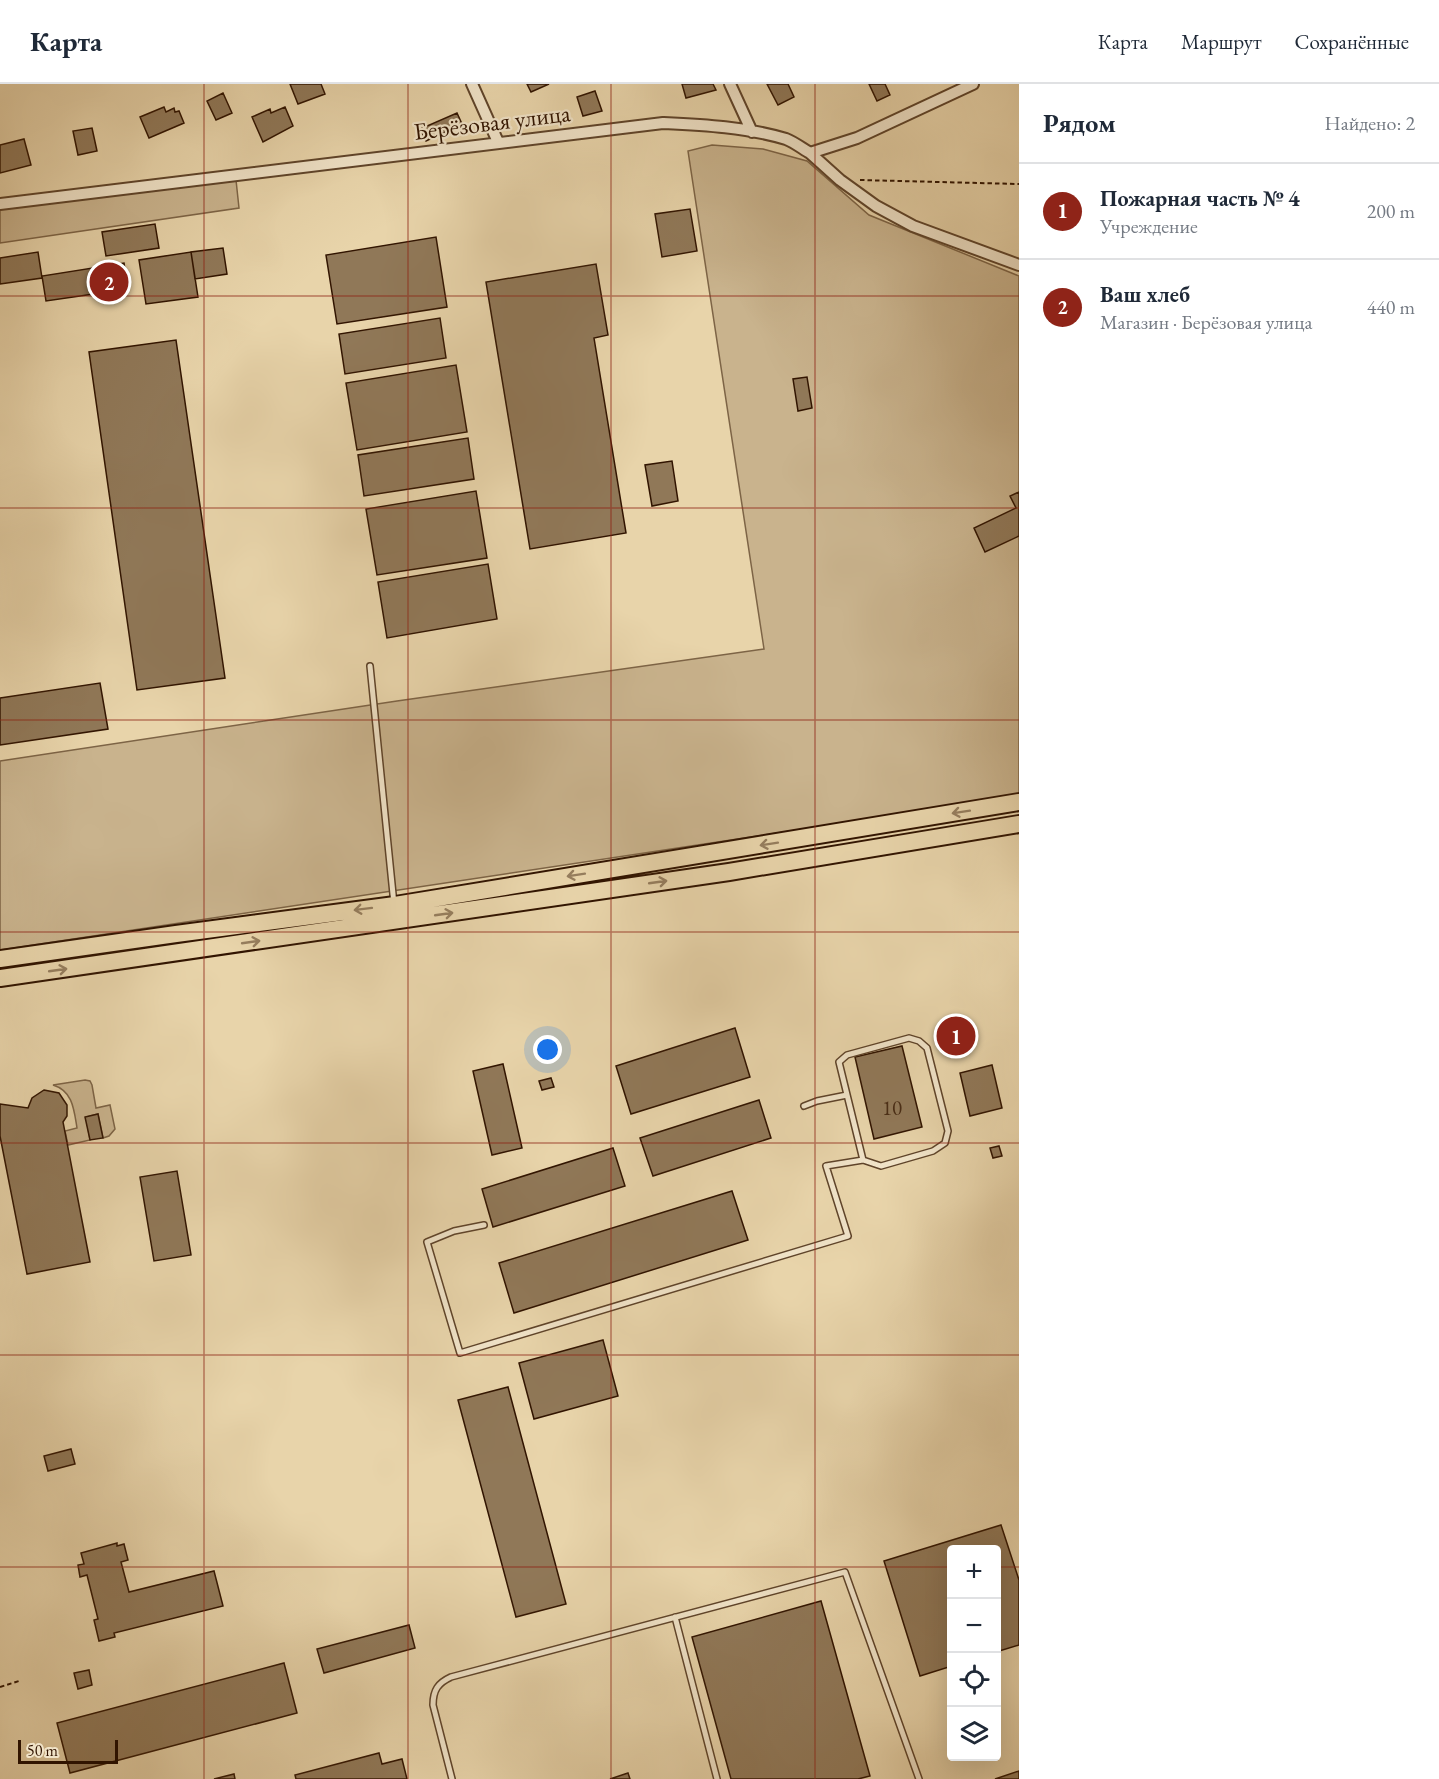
<!DOCTYPE html>
<html lang="ru">
<head>
<meta charset="utf-8">
<style>
	body { margin:0; font-family:"EB Garamond",serif; background:#f2f2f3; color:#1f2937 }
	.controls { position:absolute; right:18px; bottom:18px; display:grid; overflow:hidden; border-radius:6px; box-shadow:0 6px 24px #0002 }
	.controls button { width:54px; height:54px; display:grid; place-items:center; padding:0; border:0; border-bottom:2px solid #e0e1e3; background:#fff; color:#1f2937; font:30px sans-serif }
	.scale { position:absolute; left:18px; bottom:15px; width:100px; box-sizing:border-box; padding-left:6px; border:3px solid #311400; border-top:0; font-size:16px; line-height:21px; white-space:nowrap; color:#311400; -webkit-text-stroke:4px #f0e3c8; paint-order:stroke }
	.you { position:absolute; left:548px; top:966px; width:21px; height:21px; margin:-15px; border:4px solid #fff; border-radius:50%; background:#1a73e8; box-shadow:0 0 0 9px #1a73e833 }
	.badge { display:grid; place-items:center; width:39px; height:39px; border-radius:50%; background:#8f2418; color:#fff; font-size:20px; font-weight:700 }
	.pin { position:absolute; translate:-50% -50%; border:3px solid #fff; box-shadow:0 2px 6px #0006 }
	.list { margin:0; padding:0; list-style:none }
	h2 { display:flex; justify-content:space-between; align-items:center; height:78px; margin:0; padding:0 24px; font-size:26px }
	h2 small { font-size:20px; font-weight:400; color:#747a83 }
	.list li { display:grid; grid-template-columns:39px 1fr auto; gap:18px; align-items:center; box-sizing:border-box; height:96px; padding:0 24px; border-top:2px solid #e0e1e3 }
	.list b { display:block; font-size:22px; white-space:nowrap }
	.list p { margin:0; font-size:20px; white-space:nowrap; color:#747a83 }
	.list em { font-size:20px; font-style:normal; color:#747a83 }
	.icon { flex:none; width:33px; height:33px; fill:none; stroke:currentColor; stroke-width:2; stroke-linecap:round; stroke-linejoin:round }
	.map { position:relative; flex:none; width:1019px; height:1695px; overflow:hidden }
	header { display:flex; align-items:center; gap:36px; box-sizing:border-box; height:84px; padding:0 30px; background:#fff; border-bottom:2px solid #e0e1e3 }
	header strong { font-size:28px }
	nav { display:flex; gap:33px; margin-inline-start:auto; font-size:21px }
	main { display:flex }
	aside { flex:1; background:#fff }
	.map>svg:first-child { display:block }
	.green { fill:#c9b38d; stroke:#7d6446; stroke-width:1.5 }
	.building { fill:#907858; stroke:#311400; stroke-width:1.5 }
	.lines { fill:none; stroke-linecap:round; stroke-linejoin:round }
	.service-casing { stroke:#5f442a; stroke-width:8 }
	.minor-casing { stroke:#5f442a; stroke-width:14 }
	.primary-casing { stroke:#311400; stroke-width:20 }
	.path { stroke:#311400; stroke-width:2; stroke-dasharray:4.5 3; stroke-linecap:butt }
	.service { stroke:#f0e3c8; stroke-width:5 }
	.minor { stroke:#f0e3c8; stroke-width:10 }
	.primary { stroke:#e8d4aa; stroke-width:16 }
	.oneway { stroke:#967e5e }
	.grid { fill:none; stroke:#8f2418; stroke-width:1.5; stroke-opacity:0.55 }
	.labels { text-anchor:middle; dominant-baseline:central; stroke-width:4.5; stroke-linejoin:round; paint-order:stroke }
	.number-label { font-size:21px; fill:#492d16 }
	.street-label { font-size:24px; fill:#311400; stroke:#f0e3c8 }
</style>
</head>
<body>
<header>
<strong>Карта</strong>
<nav><a>Карта</a><a>Маршрут</a><a>Сохранённые</a></nav>
</header>
<main>
<div class="map">
<svg width="1019" height="1695" viewBox="0 0 1019 1695">
	<rect width="100%" height="100%" fill="#e8d4aa"/>
	<filter id="stains"><feTurbulence type="fractalNoise" baseFrequency=".00333" numOctaves="4"/><feColorMatrix values="0 0 0 0 .2 0 0 0 0 .09 0 0 0 0 .02 0 0 0 .5 -.17"/></filter>
	<radialGradient id="worn" r=".72"><stop offset=".6" stop-color="#630" stop-opacity="0"/><stop offset="1" stop-color="#630" stop-opacity=".3"/></radialGradient>
	<path class="green" d="M 712,61 L 763,65 L 807,77 L 869,131 L 1019,192 L 1019,711 L 1003,715 L 0,866 L 0,677 L 397,617 L 764,565 L 688,67 Z
		M 236,96 L 239,124 L 0,159 L 0,125 Z
		M 85,996 L 90,997 L 92,1001 L 96,1024 L 110,1021 L 115,1045 L 109,1052 L 103,1054 L 98,1030 L 86,1033 L 90,1056 L 68,1061 L 65,1047 L 77,1044 C 74,1026 73,1007 53,1001 Z"/>
	<path class="building" d="M 290,0 L 321,0 L 325,10 L 298,20 Z
		M 527,0 L 549,0 L 531,8 Z
		M 682,0 L 713,0 L 716,6 L 686,14 Z
		M 767,0 L 788,0 L 794,13 L 778,21 Z
		M 869,0 L 885,0 L 890,11 L 877,17 Z
		M 595,7 L 602,27 L 583,32 L 577,13 Z
		M 223,9 L 232,29 L 216,36 L 207,17 Z
		M 164,23 L 166,28 L 174,24 L 175,28 L 179,27 L 184,39 L 149,54 L 140,33 Z
		M 285,23 L 293,42 L 263,58 L 252,33 L 270,25 L 271,29 Z
		M 457,29 L 462,40 L 426,57 L 420,45 Z
		M 92,44 L 97,67 L 78,71 L 73,47 Z
		M 24,55 L 31,81 L 0,89 L 0,61 Z
		M 690,125 L 697,167 L 662,173 L 655,130 Z
		M 155,140 L 159,164 L 106,172 L 102,148 Z
		M 436,153 L 447,223 L 337,240 L 326,171 Z
		M 223,164 L 227,190 L 195,195 L 191,168 Z
		M 38,168 L 42,194 L 0,200 L 0,174 Z
		M 191,168 L 198,213 L 146,220 L 139,176 Z
		M 124,179 L 128,205 L 46,217 L 42,192 Z
		M 596,180 L 608,251 L 594,254 L 626,449 L 530,465 L 486,198 Z
		M 440,234 L 446,274 L 345,290 L 339,250 Z
		M 176,256 L 225,594 L 137,606 L 89,268 Z
		M 456,281 L 467,348 L 357,366 L 346,299 Z
		M 807,293 L 812,324 L 798,327 L 793,295 Z
		M 468,354 L 474,395 L 364,412 L 358,371 Z
		M 672,377 L 678,417 L 652,422 L 645,381 Z
		M 476,407 L 487,474 L 377,491 L 366,425 Z
		M 1019,408 L 1019,452 L 985,468 L 974,444 L 1016,424 L 1010,412 Z
		M 488,480 L 497,535 L 387,554 L 378,498 Z
		M 100,599 L 108,645 L 0,661 L 0,614 Z
		M 735,944 L 750,993 L 631,1030 L 616,982 Z
		M 902,962 L 922,1043 L 874,1055 L 855,973 Z
		M 503,980 L 522,1064 L 492,1071 L 473,987 Z
		M 992,981 L 1002,1024 L 970,1032 L 960,989 Z
		M 551,994 L 554,1003 L 542,1006 L 539,997 Z
		M 44,1006 L 59,1009 L 67,1021 L 67,1032 L 63,1038 L 90,1178 L 27,1190 L 0,1052 L 0,1020 L 28,1024 L 32,1014 Z
		M 759,1016 L 771,1054 L 653,1092 L 640,1054 Z
		M 98,1030 L 103,1054 L 90,1056 L 85,1033 Z
		M 999,1062 L 1002,1072 L 993,1074 L 990,1064 Z
		M 613,1064 L 625,1102 L 493,1143 L 482,1105 Z
		M 177,1087 L 191,1171 L 154,1177 L 140,1093 Z
		M 732,1107 L 748,1156 L 514,1229 L 499,1179 Z
		M 603,1256 L 618,1312 L 534,1335 L 519,1279 Z
		M 508,1303 L 566,1520 L 516,1533 L 458,1316 Z
		M 71,1365 L 75,1380 L 48,1387 L 44,1372 Z
		M 1001,1441 L 1019,1496 L 1019,1561 L 996,1568 L 996,1466 L 952,1466 L 952,1582 L 920,1592 L 884,1477 Z
		M 117,1459 L 117,1462 L 124,1460 L 128,1476 L 121,1478 L 129,1508 L 214,1487 L 223,1522 L 114,1549 L 115,1553 L 99,1557 L 94,1536 L 98,1535 L 87,1491 L 80,1493 L 78,1481 L 84,1480 L 81,1469 Z
		M 821,1517 L 870,1692 L 858,1695 L 731,1695 L 692,1553 Z
		M 409,1541 L 415,1564 L 324,1589 L 317,1565 Z
		M 284,1579 L 297,1629 L 70,1689 L 57,1639 Z
		M 89,1586 L 92,1601 L 78,1605 L 74,1589 Z
		M 379,1669 L 382,1680 L 402,1675 L 407,1695 L 296,1695 L 295,1691 Z
		M 1019,1687 L 1019,1695 L 995,1695 Z
		M 628,1689 L 630,1695 L 610,1695 Z
		M 234,1690 L 235,1695 L 214,1695 Z"/>
	<g class="lines">
		<defs>
			<path id="service" d="M 370,582 L 394,820
				M 804,1022 L 817,1017 L 847,1011
				M 484,1141 L 454,1147 L 427,1158 L 460,1269 L 848,1152 L 826,1082 L 863,1076 L 881,1082 L 933,1067 L 945,1059 L 948,1047 L 927,964 L 919,957 L 909,954 L 847,971 L 839,978 L 863,1076
				M 675,1533 L 717,1695
				M 452,1695 L 433,1621 C 433,1606 438,1599 451,1593 L 845,1488 L 919,1695"/>
			<path id="minor" d="M 472,0 L 498,58
				M 730,0 L 752,48
				M 810,69 L 840,96 L 876,122 L 913,142 L 1019,181
				M 0,120 L 663,39 C 704,41 746,43 786,55 C 794,58 803,65 810,69 L 857,54 L 973,0"/>
			<path id="primary" d="M 0,875 L 176,850 L 395,821 L 1019,718
				M 0,894 L 729,788 L 1019,740"/>
		</defs>
		<use href="#service" class="service-casing"/>
		<use href="#minor" class="minor-casing"/>
		<use href="#primary" class="primary-casing"/>
		<path class="path" d="M 860,96 L 1019,100
			M 0,1603 L 19,1597"/>
		<use href="#service" class="service"/>
		<use href="#minor" class="minor"/>
		<use href="#primary" class="primary"/>
	</g>
	<defs><path id="oneway-shaft" d="M-6 0H5M1.5-3L5.5 0L1.5 3" fill="none" stroke-width="1.6" stroke-linecap="round" stroke-linejoin="round" transform="scale(1.5)"/></defs>
	<g class="oneway">
		<use href="#oneway-shaft" transform="translate(961 728) rotate(171)"/>
		<use href="#oneway-shaft" transform="translate(769 760) rotate(171)"/>
		<use href="#oneway-shaft" transform="translate(576 791) rotate(171)"/>
		<use href="#oneway-shaft" transform="translate(658 798) rotate(-8)"/>
		<use href="#oneway-shaft" transform="translate(363 825) rotate(173)"/>
		<use href="#oneway-shaft" transform="translate(444 830) rotate(-8)"/>
		<use href="#oneway-shaft" transform="translate(251 858) rotate(-8)"/>
		<use href="#oneway-shaft" transform="translate(58 886) rotate(-8)"/>
	</g>
	<path class="grid" d="M 204,0 L 204,1695M 408,0 L 408,1695M 611,0 L 611,1695M 815,0 L 815,1695M 0,212 L 1019,212M 0,424 L 1019,424M 0,636 L 1019,636M 0,848 L 1019,848M 0,1059 L 1019,1059M 0,1271 L 1019,1271M 0,1483 L 952,1483M 996,1483 L 1019,1483"/>
	<g class="labels">
		<g class="number-label">
			<text x="892" y="1023">10</text>
		</g>
		<g class="street-label">
			<text transform="translate(492 38) rotate(-7)">Берёзовая улица</text>
		</g>
	</g>
	<rect width="100%" height="100%" filter="url(#stains)"/>
	<rect width="100%" height="100%" fill="url(#worn)"/>
</svg>
<div class="controls">
<button>+</button>
<button>−</button>
<button><svg class="icon" aria-label="locate" viewBox="0 0 24 24"><circle cx="12" cy="12" r="6"/><path d="M12 2v4M12 18v4M2 12h4M18 12h4"/></svg></button>
<button><svg class="icon" aria-label="layers" viewBox="0 0 24 24"><path d="M12 4l9 5-9 5-9-5zM3 14l9 5 9-5"/></svg></button>
</div>
<div class="scale">50 m</div>
<div class="you"></div>
<div class="pin badge" style="left:956px;top:952px">1</div>
<div class="pin badge" style="left:109px;top:198px">2</div>
</div>
<aside>
<h2>Рядом<small>Найдено: 2</small></h2>
<ul class="list">
<li><span class="badge">1</span><div><b>Пожарная часть № 4</b><p>Учреждение</p></div><em>200 m</em></li>
<li><span class="badge">2</span><div><b>Ваш хлеб</b><p>Магазин · Берёзовая улица</p></div><em>440 m</em></li>
</ul>
</aside>
</main>
</body>
</html>
